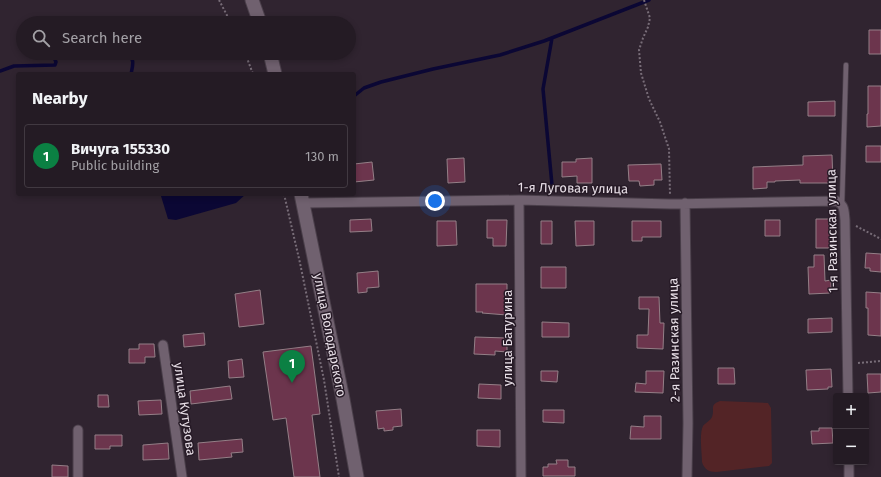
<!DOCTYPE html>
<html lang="en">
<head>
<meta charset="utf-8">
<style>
	body { margin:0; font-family:"Fira Sans",sans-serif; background:#302831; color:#f1f3f6 }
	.controls { position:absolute; right:12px; bottom:12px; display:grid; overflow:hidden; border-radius:4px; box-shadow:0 2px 6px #0003 }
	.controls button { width:36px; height:36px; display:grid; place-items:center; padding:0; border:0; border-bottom:1px solid #413941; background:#241b24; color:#f1f3f6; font:20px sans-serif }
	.you { position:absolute; left:435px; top:201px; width:14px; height:14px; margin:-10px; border:3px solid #fff; border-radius:50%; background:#1a73e8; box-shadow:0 0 0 6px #1a73e833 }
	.badge { display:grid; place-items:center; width:26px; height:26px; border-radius:50%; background:#0b8043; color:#fff; font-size:13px; font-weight:700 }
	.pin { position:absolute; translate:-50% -33px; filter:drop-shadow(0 1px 2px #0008) }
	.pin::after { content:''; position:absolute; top:21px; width:14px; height:12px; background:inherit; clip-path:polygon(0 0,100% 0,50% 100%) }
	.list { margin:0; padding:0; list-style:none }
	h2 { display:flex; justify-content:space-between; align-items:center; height:52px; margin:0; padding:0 16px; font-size:17px }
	h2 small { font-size:13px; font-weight:400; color:#a3a1a6 }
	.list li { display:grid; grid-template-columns:26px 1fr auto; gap:12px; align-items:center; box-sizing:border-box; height:64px; margin:0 8px 8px; padding:0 8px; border:1px solid #413941; border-radius:4px }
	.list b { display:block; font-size:15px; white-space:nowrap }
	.list p { margin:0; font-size:13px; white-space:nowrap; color:#a3a1a6 }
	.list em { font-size:13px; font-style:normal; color:#a3a1a6 }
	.icon { flex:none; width:22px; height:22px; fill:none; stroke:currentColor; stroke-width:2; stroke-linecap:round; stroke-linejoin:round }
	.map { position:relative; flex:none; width:881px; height:477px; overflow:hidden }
	.search { position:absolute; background:#241b24; box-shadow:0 2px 6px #0003; left:16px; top:16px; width:340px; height:44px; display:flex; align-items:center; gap:10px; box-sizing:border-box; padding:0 14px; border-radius:22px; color:#a3a1a6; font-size:15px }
	.panel { position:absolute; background:#241b24; box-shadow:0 2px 6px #0003; left:16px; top:72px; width:340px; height:124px; border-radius:4px }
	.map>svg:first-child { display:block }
	.green { fill:#532426 }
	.water { fill:#0b0734 }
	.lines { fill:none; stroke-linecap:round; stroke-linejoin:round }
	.stream { stroke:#0b0734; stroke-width:3.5 }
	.building { fill:#6c354d; stroke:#947f87 }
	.lane-casing { stroke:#4a3f4a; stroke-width:6 }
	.street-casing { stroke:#4a3f4a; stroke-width:11 }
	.secondary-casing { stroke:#4a3f4a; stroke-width:15 }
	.path { stroke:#786d78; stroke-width:2; stroke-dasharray:2 2; stroke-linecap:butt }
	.lane { stroke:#70616f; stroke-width:4.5 }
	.street { stroke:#70616f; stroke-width:9 }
	.secondary { stroke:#70616f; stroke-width:13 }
	.labels { text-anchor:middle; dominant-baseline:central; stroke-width:3; stroke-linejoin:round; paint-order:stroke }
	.street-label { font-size:13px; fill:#e8dfe7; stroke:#261a26 }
</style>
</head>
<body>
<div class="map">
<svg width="881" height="477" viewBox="0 0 881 477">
	<rect width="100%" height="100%" fill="#302430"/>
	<path class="green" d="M 720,401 L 768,403 L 771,408 L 772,463 L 769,466 L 716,472 C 709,472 704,469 702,462 C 702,453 699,434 703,426 C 705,423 710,421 712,417 C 715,409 709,405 720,401 Z"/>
	<path class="water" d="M 162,194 L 246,194 L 236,203 L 176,220 L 168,219 L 161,196 Z"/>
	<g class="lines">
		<path class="stream" d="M 127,53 C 135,59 133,65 131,74
			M 0,71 L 14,66 L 55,65 L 56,62 L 52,53
			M 354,96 L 364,88 L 381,82 L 433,69 L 500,55 L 544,41 L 649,0
			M 552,185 L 543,89 L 552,38"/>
	</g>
	<path class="building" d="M 869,30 L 881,30 L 881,54 L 869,54 Z
		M 868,86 L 881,86 L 881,126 L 867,127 L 867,114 L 868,114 Z
		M 835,101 L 835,116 L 808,116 L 808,102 Z
		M 866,146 L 881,146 L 881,162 L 866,162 Z
		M 832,155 L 833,183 L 800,183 L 800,180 L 775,181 L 775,182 L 767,182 L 767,188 L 753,189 L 753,167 L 803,165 L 803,156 Z
		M 464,158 L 465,182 L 448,183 L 447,159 Z
		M 592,158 L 592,183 L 577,183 L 577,176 L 562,177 L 562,162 L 576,162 L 576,159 Z
		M 372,162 L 374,180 L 354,182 L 354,164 Z
		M 661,164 L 662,180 L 654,180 L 654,185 L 640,186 L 639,181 L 629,181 L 628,165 Z
		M 371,219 L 372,231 L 350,232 L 350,220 Z
		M 816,219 L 831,219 L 832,248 L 816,248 Z
		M 487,220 L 507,220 L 506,246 L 493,246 L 493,238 L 487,238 Z
		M 765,220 L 780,220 L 780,236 L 765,236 Z
		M 437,221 L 456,221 L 457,245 L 437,246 Z
		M 541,221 L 552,221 L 552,244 L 541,244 Z
		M 575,221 L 594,221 L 594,245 L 576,246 Z
		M 632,221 L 661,221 L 661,237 L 642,237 L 642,241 L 632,241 Z
		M 866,253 L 881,254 L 881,272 L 870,271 L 870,268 L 865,268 Z
		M 814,255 L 824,255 L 825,281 L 831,280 L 831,293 L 809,294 L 808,267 L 814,267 Z
		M 541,267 L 566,267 L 566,288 L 541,288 Z
		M 378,271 L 379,287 L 367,288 L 367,292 L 358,293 L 357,273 Z
		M 476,284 L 507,284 L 507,315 L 482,313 L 483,312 L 476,312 Z
		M 260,290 L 264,324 L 239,327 L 235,294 Z
		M 866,292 L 881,293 L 881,336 L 868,335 L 868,308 L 866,308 Z
		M 639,297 L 659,297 L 660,323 L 664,323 L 663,349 L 637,348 L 637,335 L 648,335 L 649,309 L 639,309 Z
		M 832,318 L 832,332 L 808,333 L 808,319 Z
		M 542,322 L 569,323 L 569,337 L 542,337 Z
		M 204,333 L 205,345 L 184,347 L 183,335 Z
		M 475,337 L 507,338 L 507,352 L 495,351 L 495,355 L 474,354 Z
		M 139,344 L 154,344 L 155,357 L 145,357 L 145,363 L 129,363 L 129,349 L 139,349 Z
		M 311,346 L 320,414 L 312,415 L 320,477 L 294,477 L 286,418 L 273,420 L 263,352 Z
		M 242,359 L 244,377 L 229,378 L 228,361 Z
		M 718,368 L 734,368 L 735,384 L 718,384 Z
		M 831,369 L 832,387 L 828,387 L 828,389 L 807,390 L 806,370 Z
		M 541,371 L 558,371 L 557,382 L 541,381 Z
		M 646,371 L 664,371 L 663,393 L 635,392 L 636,383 L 646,384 Z
		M 867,374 L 881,374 L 881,392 L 868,393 Z
		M 479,384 L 501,385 L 501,399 L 478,398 Z
		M 230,386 L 232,399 L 191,404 L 190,391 Z
		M 98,395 L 108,395 L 109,407 L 98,407 Z
		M 161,400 L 162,414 L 139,415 L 138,401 Z
		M 401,409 L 402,426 L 393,427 L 393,430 L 384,431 L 384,428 L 378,429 L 376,411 Z
		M 543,410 L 564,410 L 564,423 L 543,422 Z
		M 644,416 L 661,416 L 661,439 L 630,439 L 631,426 L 644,427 Z
		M 819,428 L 832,428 L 833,443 L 812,444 L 811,431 L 819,431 Z
		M 477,430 L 500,430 L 500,447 L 477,446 Z
		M 95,435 L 122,435 L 122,446 L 110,446 L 110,449 L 95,449 Z
		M 242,439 L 243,452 L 231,453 L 232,457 L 199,460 L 198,443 Z
		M 168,443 L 169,459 L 143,460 L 143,445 Z
		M 556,460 L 568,460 L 568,467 L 575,467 L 575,476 L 543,476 L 543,467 L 548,467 L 548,464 L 557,464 Z
		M 52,465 L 68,466 L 68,477 L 52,477 Z"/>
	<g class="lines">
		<defs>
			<path id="lane" d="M 842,204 L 846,65"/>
			<path id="street" d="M 519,200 L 521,477
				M 303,203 L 519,200 L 670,204 L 837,201 C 845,206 844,211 845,220 L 848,396
				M 685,203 L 688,423 L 687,477
				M 163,345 L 182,477
				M 78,430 L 78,477
				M 849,462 L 849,477"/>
			<path id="secondary" d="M 252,0 L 260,23
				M 270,53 L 275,74
				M 301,194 L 343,399 L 357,477"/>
		</defs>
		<use href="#lane" class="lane-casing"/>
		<use href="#street" class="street-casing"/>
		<use href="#secondary" class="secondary-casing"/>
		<path class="path" d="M 219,0 L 231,23
			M 644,0 L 650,18 L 648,27 L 643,38 L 639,50 L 641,73 L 649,99 L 660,122 L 669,149 L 670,195
			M 245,53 L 253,74
			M 284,194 L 300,263 L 324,380 L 339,477
			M 856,226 L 881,239
			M 858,363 L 881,361"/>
		<use href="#lane" class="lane"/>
		<use href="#street" class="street"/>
		<use href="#secondary" class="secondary"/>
	</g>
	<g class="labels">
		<g class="street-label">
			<text transform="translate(573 188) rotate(1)">1-я Луговая улица</text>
			<text transform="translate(832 231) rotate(-91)">1-я Разинская улица</text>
			<text transform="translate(330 335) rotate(79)">улица Володарского</text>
			<text transform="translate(507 338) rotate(-90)">улица Батурина</text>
			<text transform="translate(674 340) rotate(-91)">2-я Разинская улица</text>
			<text transform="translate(185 409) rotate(82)">улица Кутузова</text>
		</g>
	</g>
</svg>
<div class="controls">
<button>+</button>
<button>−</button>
</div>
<div class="you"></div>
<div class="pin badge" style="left:292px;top:383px">1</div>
<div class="search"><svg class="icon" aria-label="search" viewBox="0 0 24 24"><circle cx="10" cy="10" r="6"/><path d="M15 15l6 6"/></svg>Search here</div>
<section class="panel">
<h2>Nearby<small></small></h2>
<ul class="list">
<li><span class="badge">1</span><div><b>Вичуга 155330</b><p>Public building</p></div><em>130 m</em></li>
</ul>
</section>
</div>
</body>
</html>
